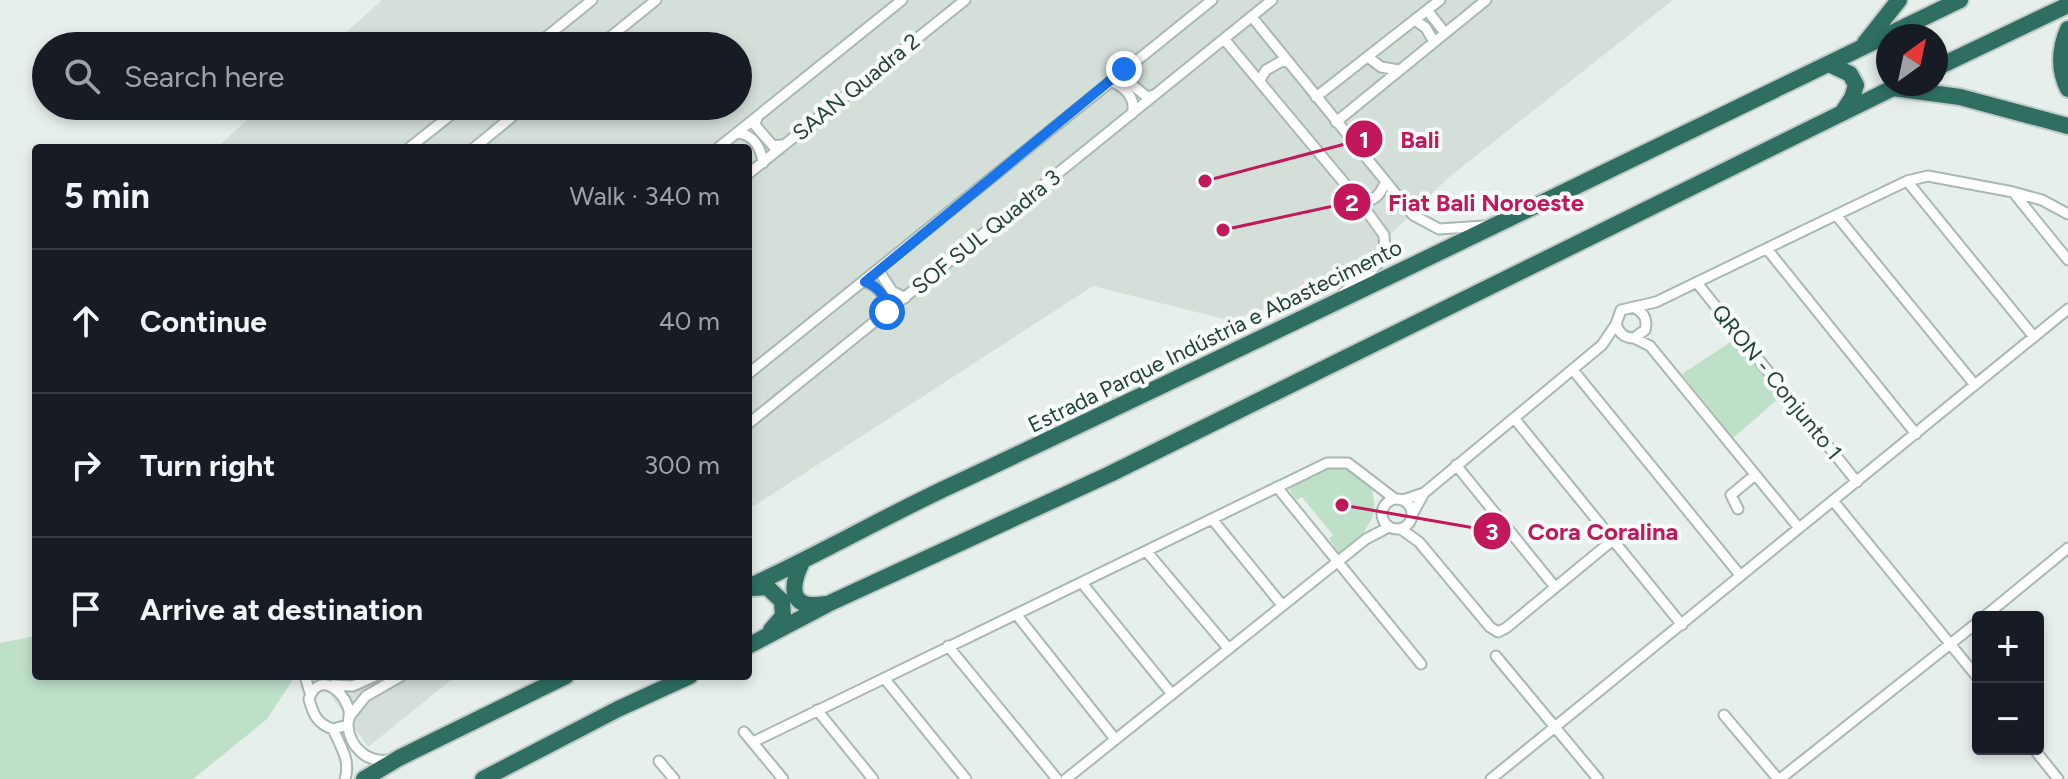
<!DOCTYPE html>
<html lang="en">
<head>
<meta charset="utf-8">
<style>
	body { margin:0; font-family:Figtree,sans-serif; background:#20242c; color:#f1f3f6 }
	.controls { position:absolute; right:24px; bottom:24px; display:grid; overflow:hidden; border-radius:8px; box-shadow:0 4px 12px #0003 }
	.controls button { width:72px; height:72px; display:grid; place-items:center; padding:0; border:0; border-bottom:2px solid #363941; background:#171b24; color:#f1f3f6; font:40px sans-serif }
	.compass { position:absolute; left:1876px; top:24px; width:72px; height:72px; border-radius:50%; background:#171b24; box-shadow:0 4px 12px #0003; rotate:33deg }
	.stop { position:absolute; width:24px; height:24px; margin:-18px; border:6px solid #1a73e8; border-radius:50%; background:#fff }
	.stop.end { background:#1a73e8; border-color:#fff; box-shadow:0 2px 8px #0008 }
	.list { margin:0; padding:0; list-style:none }
	h2 { display:flex; justify-content:space-between; align-items:center; height:104px; margin:0; padding:0 32px; font-size:34px }
	h2 small { font-size:26px; font-weight:400; color:#9ea1a6 }
	.list li { display:grid; grid-template-columns:52px 1fr auto; gap:24px; align-items:center; box-sizing:border-box; height:144px; padding:0 32px; border-top:2px solid #363941 }
	.list b { display:block; font-size:30px; white-space:nowrap }
	.list em { font-size:26px; font-style:normal; color:#9ea1a6 }
	.icon { flex:none; width:44px; height:44px; fill:none; stroke:currentColor; stroke-width:2; stroke-linecap:round; stroke-linejoin:round }
	.map { position:relative; flex:none; width:2068px; height:779px; overflow:hidden }
	.search { position:absolute; background:#171b24; box-shadow:0 4px 12px #0003; left:32px; top:32px; width:720px; height:88px; display:flex; align-items:center; gap:20px; box-sizing:border-box; padding:0 28px; border-radius:44px; color:#9ea1a6; font-size:30px }
	.panel { position:absolute; background:#171b24; box-shadow:0 4px 12px #0003; left:32px; top:144px; width:720px; height:536px; border-radius:8px }
	.map>svg:first-child { display:block }
	.built { fill:#d4dfda }
	.green { fill:#bfe0c8 }
	.lines { fill:none; stroke-linecap:round; stroke-linejoin:round }
	.street-casing { stroke:#a8b8b2; stroke-width:13 }
	.highway-casing { stroke:#c2cac8; stroke-width:20 }
	.street { stroke:#fff; stroke-width:9 }
	.highway { stroke:#2f6f62; stroke-width:16 }
	.route { stroke:#1a73e8; stroke-width:10 }
	.labels { text-anchor:middle; dominant-baseline:central; stroke-width:8; stroke-linejoin:round; paint-order:stroke }
	.street-label { font-size:22px; fill:#24423a; stroke:#f7fbf9 }
	.leader { fill:none; stroke:#c2185b; stroke-width:3 }
	.callout-dot { fill:#c2185b; stroke:#f7fbf9; stroke-width:3 }
	.mark-label { font-size:24px; text-anchor:middle; font-weight:bold; fill:#fff }
	.callout-label { font-size:24px; text-anchor:middle; font-weight:bold; fill:#c2185b; stroke:#f7fbf9; stroke-width:8; stroke-linejoin:round; paint-order:stroke }
</style>
</head>
<body>
<div class="map">
<svg width="2068" height="779" viewBox="0 0 2068 779">
	<rect width="100%" height="100%" fill="#e6efeb"/>
	<path class="built" d="M 382,0 L 1673,0 L 1448,178 L 1336,288 L 1228,320 L 1093,286 L 754,506 L 748,499 L 748,148 L 216,148 L 263,106 L 738,106 L 738,46 L 331,46 Z
		M 317,676 L 456,676 L 368,747 Z"/>
	<path class="green" d="M 1738,337 L 1785,393 L 1733,438 L 1682,374 Z
		M 1323,467 L 1351,467 L 1368,482 L 1372,488 L 1375,510 L 1370,522 L 1363,534 L 1339,554 L 1329,538 L 1333,535 L 1302,497 L 1296,500 L 1288,487 Z
		M 36,636 L 36,676 L 291,676 L 292,681 L 267,719 L 193,779 L 0,779 L 0,643 Z"/>
	<g class="lines">
		<defs>
			<path id="street" d="M 1427,10 L 1445,33
				M 1252,17 L 1413,215 L 1439,229 L 1484,226
				M 1415,20 L 1426,28 L 1434,42
				M 1224,39 L 1360,202 L 1384,235 L 1385,252 L 1381,260 L 1370,272 L 1344,292
				M 535,46 L 592,0
				M 599,46 L 656,0
				M 1368,57 L 1381,67 L 1399,70
				M 1124,69 L 1130,83 L 1147,97 L 1154,95
				M 1260,80 L 1266,70 L 1282,61 L 1288,62
				M 1110,81 C 1124,86 1137,98 1132,114
				M 1316,97 L 1440,0
				M 757,118 L 755,125 L 773,146 L 782,145
				M 1336,122 L 1486,0
				M 737,133 C 754,134 761,149 763,163
				M 409,148 L 462,106
				M 474,148 L 525,106
				M 718,148 L 902,0
				M 748,174 L 965,0
				M 1907,181 L 2034,337
				M 2013,192 L 2068,260
				M 1360,202 C 1374,202 1380,195 1385,183
				M 1836,215 L 1975,385
				M 1767,249 L 1916,434
				M 879,271 L 892,291 L 905,298
				M 865,282 C 878,286 888,298 887,312
				M 1697,283 L 1857,482
				M 1635,308 C 1644,313 1648,319 1645,330 L 1634,338 C 1624,338 1619,333 1616,324 L 1621,310 L 1656,302 L 1836,215 L 1907,181 L 1928,176 L 2013,192 L 2042,200 L 2068,214
				M 1634,338 L 1650,346 L 1799,528
				M 1573,370 L 1740,575
				M 748,374 L 1212,0
				M 1514,418 L 1682,625
				M 748,424 L 1272,0
				M 1456,465 L 1555,587
				M 1277,487 L 1421,664
				M 1424,493 L 1602,345 L 1616,324
				M1382 514a15 15 0 1 1 30 0a15 15 0 1 1-30 0Z
				M 1403,500 L 1424,493 L 1412,515
				M 1834,502 L 1978,678
				M 1738,509 L 1731,495 L 1755,475
				M 1212,519 L 1282,605
				M 1401,529 L 1419,542 L 1490,627 L 1498,632 L 1506,628 L 1613,540
				M 1147,552 L 1228,648
				M 1082,583 L 1171,693
				M 1016,614 L 1115,739
				M 1984,617 L 2068,548
				M 948,646 L 1057,779
				M 1496,656 L 1598,779
				M 305,676 L 310,693
				M 884,678 L 966,779
				M 333,685 L 353,686 L 375,676
				M 817,710 L 873,779
				M 1724,715 L 1778,779
				M 350,716 L 366,696 L 401,676
				M 348,725 L 333,729 C 317,724 313,714 309,699 C 318,673 341,687 348,707 C 351,714 348,719 348,726 C 350,747 367,763 388,760
				M 333,729 C 340,746 351,760 345,779
				M 744,732 L 783,779
				M 753,742 L 1327,463 L 1348,463 L 1395,499
				M 2034,749 L 2058,779
				M 659,761 L 674,779
				M 1066,779 L 1366,539 L 1389,527
				M 1491,779 L 2068,309
				M 1780,779 L 1978,622"/>
			<path id="highway" d="M 2068,29 C 2059,50 2058,69 2068,89
				M 1865,43 L 1899,0
				M 1829,64 L 1850,74 L 1856,85 L 1852,98 L 1844,110
				M 1936,68 L 2068,5
				M 1893,88 L 1960,97 L 2068,126
				M 802,562 C 789,589 790,610 826,604
				M 748,587 C 816,556 880,519 948,487 C 1287,328 1623,163 1960,0
				M 752,588 L 767,587 L 782,601 L 783,616 L 771,630
				M 748,646 L 832,602 L 1110,474 L 1901,84
				M 364,779 L 399,758 L 566,676
				M 483,779 L 618,709 L 690,676"/>
		</defs>
		<use href="#street" class="street-casing"/>
		<use href="#highway" class="highway-casing"/>
		<use href="#street" class="street"/>
		<use href="#highway" class="highway"/>
	</g>
	<g class="lines">
		<path class="route" d="M 887,312 C 888,298 878,286 865,282 L 1124,69"/>
	</g>
	<g class="labels">
		<g class="street-label">
			<text transform="translate(856 87) rotate(-39)">SAAN Quadra 2</text>
			<text transform="translate(986 232) rotate(-39)">SOF SUL Quadra 3</text>
			<text transform="translate(1215 336) rotate(-26)">Estrada Parque Indústria e Abastecimento</text>
			<text transform="translate(1777 382) rotate(51)">QRON - Conjunto 1</text>
		</g>
	</g>
	<path class="leader" d="M1205 181L1364 139M1223 230L1352 202M1342 505L1492 531"/>
	<g class="callout-dot">
		<circle cx="1205" cy="181" r="8"/>
		<circle cx="1223" cy="230" r="8"/>
		<circle cx="1342" cy="505" r="8"/>
		<circle cx="1364" cy="139" r="20"/>
		<circle cx="1352" cy="202" r="20"/>
		<circle cx="1492" cy="531" r="20"/>
	</g>
	<g class="mark-label">
		<text x="1364" y="148">1</text>
		<text x="1352" y="211">2</text>
		<text x="1492" y="540">3</text>
	</g>
	<g class="callout-label">
		<text x="1420" y="148">Bali</text>
		<text x="1486" y="211">Fiat Bali Noroeste</text>
		<text x="1603" y="540">Cora Coralina</text>
	</g>
</svg>
<div class="controls">
<button>+</button>
<button>−</button>
</div>
<svg class="compass" viewBox="-18 -18 36 36"><path d="M0-13l5 13h-10z" fill="#e53935"/><path d="M0 13l5-13h-10z" fill="#9ea1a6"/></svg>
<div class="stop" style="left:887px;top:312px"></div>
<div class="stop end" style="left:1124px;top:69px"></div>
<div class="search"><svg class="icon" aria-label="search" viewBox="0 0 24 24"><circle cx="10" cy="10" r="6"/><path d="M15 15l6 6"/></svg>Search here</div>
<section class="panel">
<h2>5 min<small>Walk · 340 m</small></h2>
<ul class="list">
<li><svg class="icon" aria-label="ahead" viewBox="0 0 24 24"><path d="M12 20V5M6 11l6-6 6 6"/></svg><div><b>Continue</b></div><em>40 m</em></li>
<li><svg class="icon" aria-label="right" viewBox="0 0 24 24"><path d="M7 20v-9h11M14 6l5 5-5 5"/></svg><div><b>Turn right</b></div><em>300 m</em></li>
<li><svg class="icon" aria-label="arrive" viewBox="0 0 24 24"><path d="M6 21V4h12l-3 4 3 4H6"/></svg><div><b>Arrive at destination</b></div></li>
</ul>
</section>
</div>
</body>
</html>
